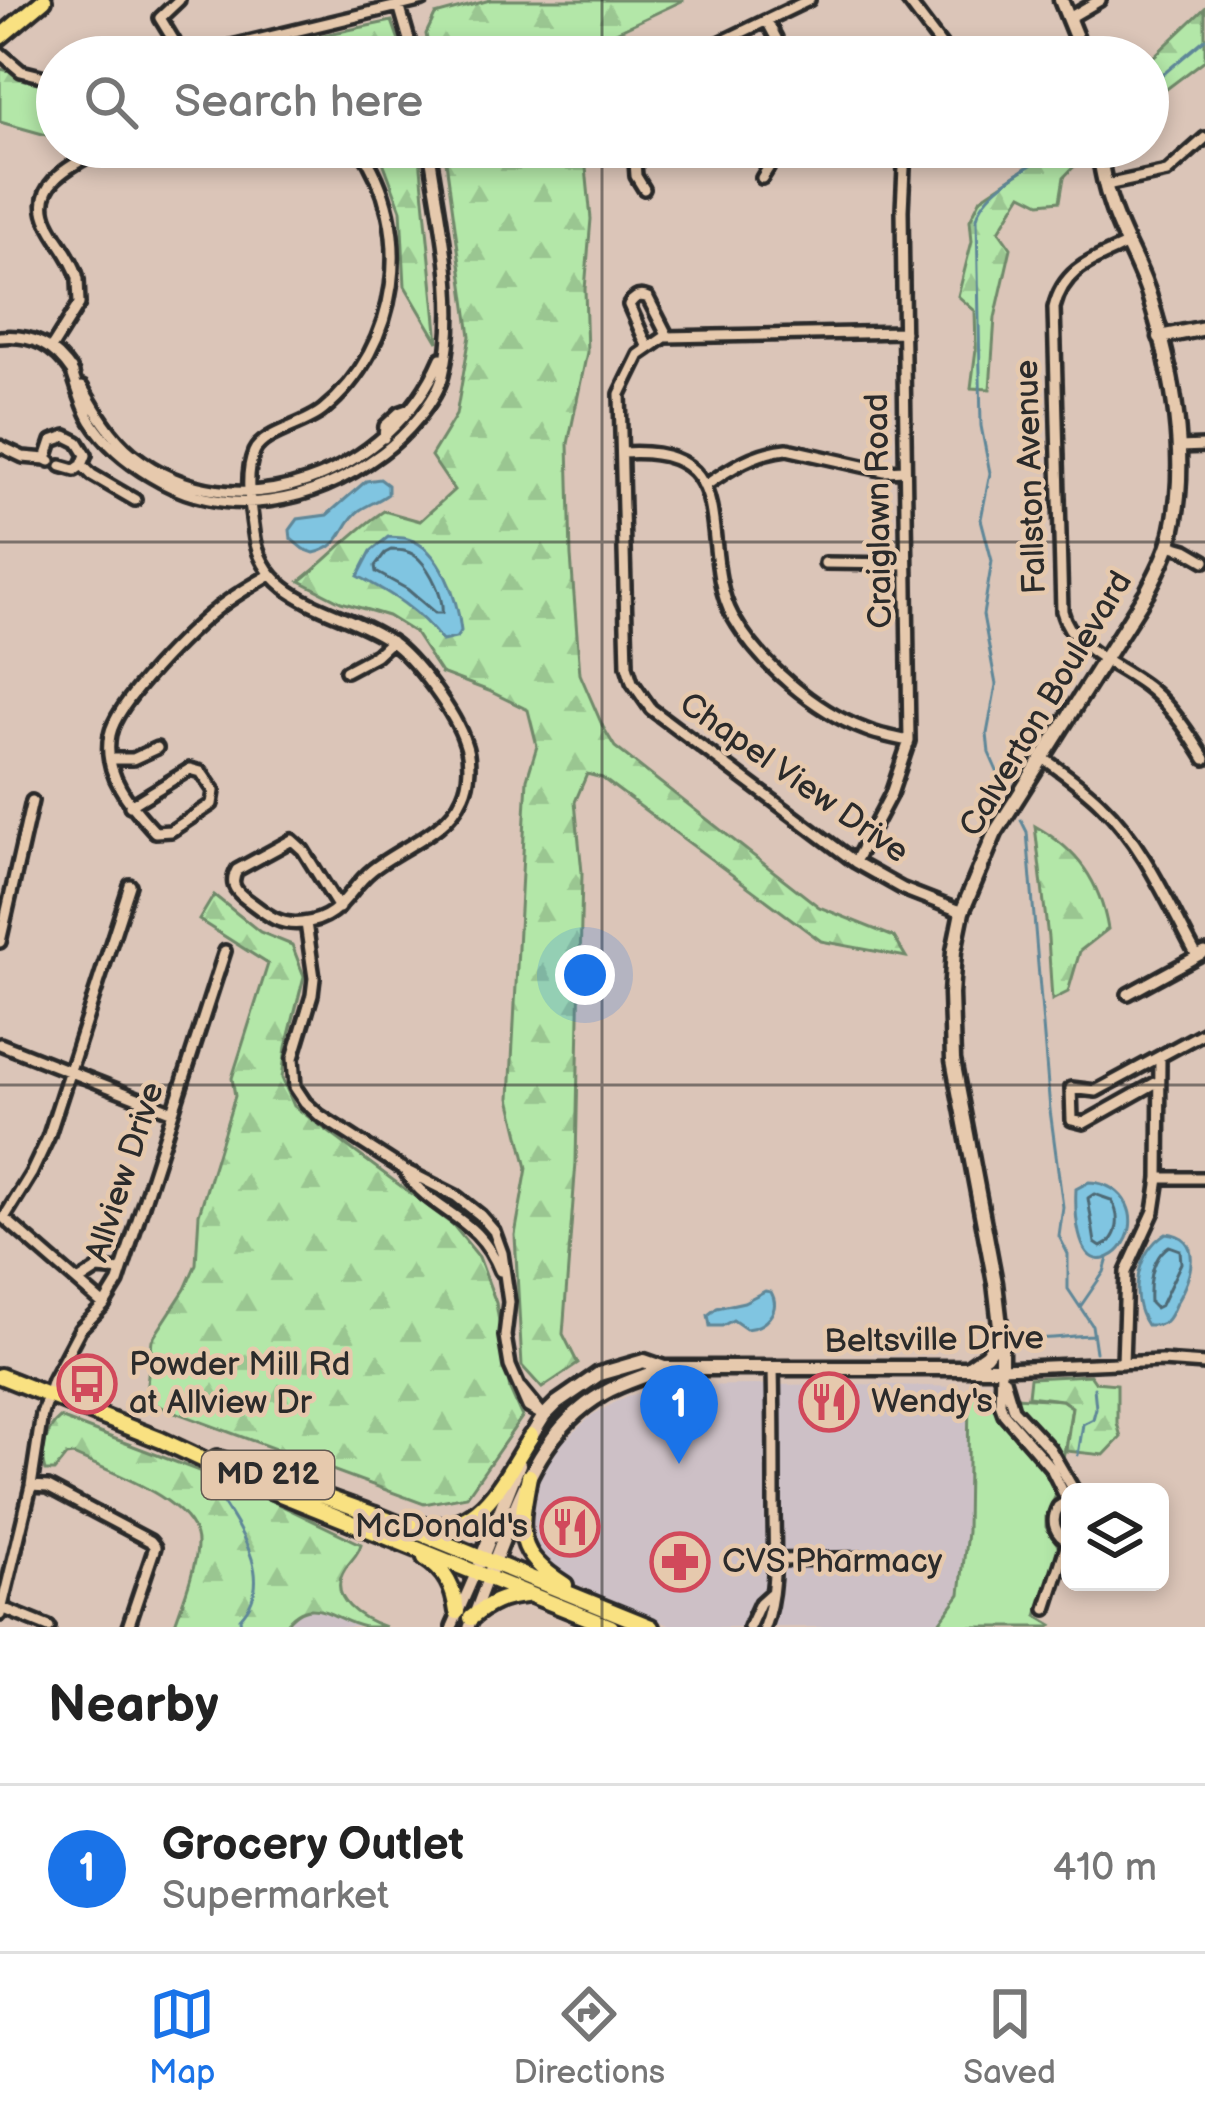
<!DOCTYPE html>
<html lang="en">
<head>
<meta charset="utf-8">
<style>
	body { margin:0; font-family:"Balsamiq Sans",sans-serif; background:#f6f6f6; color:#222 }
	.controls { position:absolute; right:36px; bottom:36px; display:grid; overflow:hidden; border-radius:18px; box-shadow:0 6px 18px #0003 }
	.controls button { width:108px; height:108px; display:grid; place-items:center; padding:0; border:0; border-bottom:3px solid #e0e0e0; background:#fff; color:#222; font:60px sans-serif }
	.you { position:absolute; left:585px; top:975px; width:42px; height:42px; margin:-30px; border:9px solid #fff; border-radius:50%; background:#1a73e8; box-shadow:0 0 0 18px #1a73e833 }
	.badge { display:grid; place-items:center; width:78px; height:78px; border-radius:50%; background:#1a73e8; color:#fff; font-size:39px; font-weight:700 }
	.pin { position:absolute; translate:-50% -99px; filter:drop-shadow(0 3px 6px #0008) }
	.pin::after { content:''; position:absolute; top:63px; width:42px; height:36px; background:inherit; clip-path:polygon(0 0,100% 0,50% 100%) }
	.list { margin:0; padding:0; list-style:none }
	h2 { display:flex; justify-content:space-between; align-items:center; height:156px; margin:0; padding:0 48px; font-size:51px }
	h2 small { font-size:39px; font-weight:400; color:#767676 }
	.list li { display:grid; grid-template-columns:78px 1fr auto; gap:36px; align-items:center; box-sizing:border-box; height:168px; padding:0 48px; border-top:3px solid #e0e0e0 }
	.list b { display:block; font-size:45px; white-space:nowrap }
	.list p { margin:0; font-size:39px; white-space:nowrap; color:#767676 }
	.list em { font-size:39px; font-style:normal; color:#767676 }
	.icon { flex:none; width:66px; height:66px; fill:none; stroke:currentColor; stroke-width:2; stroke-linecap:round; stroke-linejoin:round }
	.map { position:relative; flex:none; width:1205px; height:1627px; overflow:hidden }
	.search { position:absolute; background:#fff; box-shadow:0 6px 18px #0003; left:36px; right:36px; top:36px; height:132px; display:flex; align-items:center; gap:30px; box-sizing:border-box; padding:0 42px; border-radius:66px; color:#767676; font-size:45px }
	.sheet { height:324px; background:#fff }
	nav { display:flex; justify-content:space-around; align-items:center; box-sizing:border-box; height:168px; border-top:3px solid #e0e0e0; background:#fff; font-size:33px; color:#767676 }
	nav a { display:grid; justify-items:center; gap:6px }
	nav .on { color:#1a73e8 }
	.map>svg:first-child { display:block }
	.built { fill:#cdc0c6 }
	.grass { fill:#b3e7a8; stroke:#6f896a; stroke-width:3 }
	.forest { fill:url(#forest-firs); stroke:#6f896a; stroke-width:3 }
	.water { fill:#80c5e1; stroke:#5e8798; stroke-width:3 }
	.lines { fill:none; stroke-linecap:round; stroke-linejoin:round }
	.shore { stroke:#4d6974; stroke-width:3 }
	.stream { stroke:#5e8798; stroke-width:3 }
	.street-casing { stroke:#2b2b2b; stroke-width:18 }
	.secondary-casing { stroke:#2b2b2b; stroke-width:21 }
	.primary-casing { stroke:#2b2b2b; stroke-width:22 }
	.street { stroke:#e6c9ad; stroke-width:9 }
	.secondary { stroke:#e6c9ad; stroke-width:12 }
	.primary { stroke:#f9e181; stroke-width:14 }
	.grid { fill:none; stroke:#2b2b2b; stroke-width:3; stroke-opacity:0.55 }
	.labels { text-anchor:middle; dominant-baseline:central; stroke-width:9; stroke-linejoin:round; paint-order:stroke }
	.shield { fill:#e6c9ad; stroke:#635a52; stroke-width:3 }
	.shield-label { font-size:30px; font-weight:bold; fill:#2b2b2b }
	.street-label { font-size:33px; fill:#2b2b2b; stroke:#e6c9ad }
	.poi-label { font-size:33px; fill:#2b2b2b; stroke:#e6c9ad; text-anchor:start }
</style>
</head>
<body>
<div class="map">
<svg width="1205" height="1627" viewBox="0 0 1205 1627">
	<defs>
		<pattern id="forest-firs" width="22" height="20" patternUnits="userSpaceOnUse" patternTransform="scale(3)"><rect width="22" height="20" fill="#b3e7a8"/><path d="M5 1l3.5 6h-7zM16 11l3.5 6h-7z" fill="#9ac691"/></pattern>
	</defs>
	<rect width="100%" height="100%" fill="#dbc5b8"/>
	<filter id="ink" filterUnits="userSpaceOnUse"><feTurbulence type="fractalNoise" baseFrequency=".00833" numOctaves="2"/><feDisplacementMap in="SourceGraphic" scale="24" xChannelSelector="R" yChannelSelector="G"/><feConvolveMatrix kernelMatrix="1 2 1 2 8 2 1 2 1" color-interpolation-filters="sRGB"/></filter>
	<g filter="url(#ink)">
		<path class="built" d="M 856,1384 L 959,1387 L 969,1394 L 967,1532 L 960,1594 L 936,1627 L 673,1627 L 562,1578 L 534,1552 L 526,1514 L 536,1484 L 554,1450 L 592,1415 L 627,1396 L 672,1386 Z
			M 314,1594 L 379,1627 L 228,1627 Z"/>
		<path class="grass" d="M 969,1394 L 1062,1400 L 1072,1407 L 1057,1493 L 1046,1516 L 1046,1527 L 1059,1547 L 1037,1616 L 1052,1625 L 1050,1627 L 936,1627 L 960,1594 L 967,1532 Z"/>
		<path class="forest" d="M 490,0 L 684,0 L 584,47 L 583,57 L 430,57 L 426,34 L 435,15 Z
			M 1205,8 L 1205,60 L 1148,103 L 1148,62 Z
			M 392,21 L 405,57 L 216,57 Z
			M 0,69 L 57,80 L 57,138 L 0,122 Z
			M 372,147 L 419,147 L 438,342 L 405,286 L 401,210 L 382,159 Z
			M 444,147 L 584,147 L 591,219 L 585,289 L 587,352 L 568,444 L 571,556 L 580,674 L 603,727 L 615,747 L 819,907 L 894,937 L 906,957 L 821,941 L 602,778 L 587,774 L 575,802 L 582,872 L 576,1162 L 563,1334 L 578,1364 L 542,1388 L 522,1366 L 515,1235 L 527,1168 L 510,1098 L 527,779 L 537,746 L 528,710 L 489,691 L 441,673 L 414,632 L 388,616 L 341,602 L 300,581 C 329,559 353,531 384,511 L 420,521 L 454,490 L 431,456 L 456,415 L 470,336 Z
			M 1057,147 L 1080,147 L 1082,158 L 1064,177 L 1060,201 L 1040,203 L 1022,194 L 999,231 L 1011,248 L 995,318 L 990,389 L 971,388 L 976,349 L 975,311 L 958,296 L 972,241 L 970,220 L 981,198 Z
			M 1035,826 C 1078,850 1100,882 1108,929 L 1080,951 L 1068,992 L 1052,1000 L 1048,938 Z
			M 214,895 L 260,932 L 292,945 L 304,976 L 286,1047 L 282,1078 L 294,1106 L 453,1225 L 479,1257 L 496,1303 L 510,1390 L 522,1417 L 467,1496 L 424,1504 L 145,1401 L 152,1340 L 185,1289 L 196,1264 L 199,1214 L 235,1096 L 232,1078 L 268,964 L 199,920 Z
			M 1090,1375 L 1095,1382 L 1117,1384 L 1117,1423 L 1121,1437 L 1104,1455 L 1066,1451 L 1072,1407 L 1062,1400 L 1028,1396 L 1030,1378 Z
			M 60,1418 L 249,1490 L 361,1544 C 358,1556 351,1559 345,1569 C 326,1599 362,1619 385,1627 C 378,1627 372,1627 365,1627 C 334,1622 311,1589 284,1627 L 174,1627 C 181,1606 197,1566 197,1545 C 199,1501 106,1470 73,1455 L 66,1456 L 54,1471 L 45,1471 C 39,1454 46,1429 60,1418 Z"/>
		<path class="water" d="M 380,479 L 388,485 L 388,494 C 379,501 369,504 360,510 C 340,524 346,546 314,553 L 303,549 L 291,539 L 290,530 L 298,519 L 327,515 L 366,481 Z
			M 388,537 C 395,538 402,537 408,539 C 441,548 458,601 461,631 L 456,638 L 442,641 C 419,610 392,594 358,576 L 371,551 Z
			M 1089,1182 C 1125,1183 1144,1220 1120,1249 C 1116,1254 1110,1257 1104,1259 C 1076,1265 1075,1209 1076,1189 Z
			M 1166,1233 C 1205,1237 1191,1278 1176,1303 C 1173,1309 1171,1316 1166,1321 C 1160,1326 1154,1325 1147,1325 C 1128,1296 1137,1251 1166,1233 Z
			M 765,1291 L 771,1292 C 782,1311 764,1328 746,1329 L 733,1320 L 722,1326 L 710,1326 L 708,1315 L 717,1308 L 744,1302 Z"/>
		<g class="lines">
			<path class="shore" d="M 391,550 C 402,550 411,551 419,559 C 431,571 444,598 442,613 L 435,613 L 407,589 L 376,572 L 375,566 L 385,553 Z
				M 1094,1194 L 1111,1200 C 1121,1216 1120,1239 1101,1247 L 1095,1243 L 1088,1198 Z
				M 1169,1246 L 1180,1250 L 1181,1263 L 1161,1305 L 1155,1308 L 1150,1303 C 1149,1283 1151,1258 1169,1246 Z"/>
			<path class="stream" d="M 1148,87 L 1205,39
				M 1004,787 L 989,753 L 987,734 L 996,685 L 983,615 L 992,561 L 981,519 L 990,473 L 981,426 L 977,218 C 984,187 1035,164 1061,147
				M 1021,820 L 1027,832 L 1050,1110 L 1063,1207 L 1059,1236 L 1068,1254 L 1068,1289 L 1092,1325 L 1096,1352
				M 1080,1307 L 1104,1272 L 1108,1258
				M 1019,1336 C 1045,1342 1067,1335 1093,1335
				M 1078,1455 L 1083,1424 L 1093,1419 L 1096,1408 L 1094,1388
				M 212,1486 C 235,1523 279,1578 240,1618 L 241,1627"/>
			<defs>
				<path id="street" d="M 179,0 L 160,18 L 174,41 L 179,57
					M 907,0 L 950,57
					M 399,5 L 414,57
					M 1069,18 L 1100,0
					M 767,21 L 776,38 L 780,57
					M 0,53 L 21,71 L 57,80
					M 186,57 L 423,0
					M 690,57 L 809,0
					M 634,147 L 636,176 L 644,189
					M 762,178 L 772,162 L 775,147
					M 1106,185 L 1167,172 L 1205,138
					M 1128,244 C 1094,260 1064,267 1054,308 L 1062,611 C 1072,652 1123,665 1152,691 C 1174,710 1190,735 1205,759
					M 77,275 C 71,255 56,241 48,223 C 28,181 79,162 107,147
					M 904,332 L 665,337 L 639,355 L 620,394 L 627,666 L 632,682 L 651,709 L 855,862 L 903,889 L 962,912
					M 0,337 C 33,334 55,346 73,373
					M 52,347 L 79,304 L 78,279
					M 648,348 L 629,305 C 634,297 639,294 648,298 L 668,337
					M 71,369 C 77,386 82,406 91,421 C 106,445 127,462 151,476 C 227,522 313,504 382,453 C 405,436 436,402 443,375 C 461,304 439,218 429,147
					M 82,387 C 95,410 111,437 132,454 C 238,538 392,473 441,358
					M 384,438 L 385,426 L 399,413 L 410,409
					M 0,446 L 23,457 L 46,459
					M 1179,447 L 1205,446
					M 623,453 C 748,445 695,548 733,617 C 759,663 815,711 864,729 C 878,735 894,738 909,741
					M 50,461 L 46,459 L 52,441 L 66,436 L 78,442 L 86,455 L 82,465 L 75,470 L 61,466
					M 82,465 L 92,475 L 135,500
					M 705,486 C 730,468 756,452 787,449 L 885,471 L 904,470
					M 1169,545 L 1186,550 L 1205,561
					M 825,563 L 906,564
					M 346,671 L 376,655 L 391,641
					M 1042,757 C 1062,772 1083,786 1101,804 C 1144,845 1169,905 1197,956
					M 111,759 L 133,759 L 157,748
					M 130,806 L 190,769 L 201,772 L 214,791 L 212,804 L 171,831 L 155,832 C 131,806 102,774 110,735 C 116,702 190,630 217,609 C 234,595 253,585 271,574
					M 855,862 L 891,794 L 909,741 L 902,210 L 905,147
					M 339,908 L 303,850 L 292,840 L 237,870 C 230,883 234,890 246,899 C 265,913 278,926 302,923 C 342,919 347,890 372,870 C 402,846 447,833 463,796 C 470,781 471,759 465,743 C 456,714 415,658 390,641 C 343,608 263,606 254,533 C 251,509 244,476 254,452 C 263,432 304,426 323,410 C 400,347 416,228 359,147
					M 306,923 L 314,978 L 312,995 L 293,1058 L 295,1087 L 305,1102 L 319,1115 L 403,1169 L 456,1196 L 480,1215 L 494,1231 L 502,1253 L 509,1302 L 505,1336 L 510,1366 L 528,1407 L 544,1416
					M 0,942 L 32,801
					M 1128,994 L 1205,952
					M 0,1044 L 173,1112
					M 1159,1081 L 1084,1123 L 1072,1120 L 1071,1088 L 1096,1091 L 1205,1032
					M 406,1173 C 434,1215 478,1214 500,1271
					M 1159,1178 L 1205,1178
					M 4,1218 L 31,1174 L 48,1138 L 130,885
					M 4,1218 L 104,1305
					M 78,1282 L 98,1269 L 121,1271
					M 1123,1363 L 1126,1272 L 1154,1211 L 1159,1178 L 1160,1057
					M 1001,1368 L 1162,1361 L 1205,1364
					M 1001,1368 L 1000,1403 L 1004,1414 L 1051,1468 L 1067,1500
					M 1004,1379 L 1013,1409 L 1050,1449 L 1075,1492
					M 521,1388 L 544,1416
					M 31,1486 L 48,1487 L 150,1541 L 155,1547 L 128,1627
					M 1070,1499 L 1058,1507 C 1050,1522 1055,1535 1070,1542
					M 775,1560 L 898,1558
					M 2,1608 L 49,1627
					M 1046,1609 L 1068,1541
					M 0,1615 L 31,1486 L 42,1414 L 53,1380 L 80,1329 L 104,1305 L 118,1282 L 225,951
					M 452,1627 L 476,1572
					M 469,1627 L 488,1577
					M 749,1627 L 760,1603 L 770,1594
					M 764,1627 C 778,1591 774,1548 774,1508 C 774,1461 774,1415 773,1368"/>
				<path id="secondary" d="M 1061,0 L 1084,57
					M 1160,337 L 1205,328
					M 969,1367 L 986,1355 L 1001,1335
					M 529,1440 L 544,1416 L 557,1403 L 599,1374 L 644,1361 L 664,1368 L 1001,1368 L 1001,1334 L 995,1283 L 953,1060 L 951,994 L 954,951 L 962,912 L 995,833 L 1147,592 C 1155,576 1165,559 1170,541 C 1191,464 1173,370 1149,295 C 1139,263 1119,233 1110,201 C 1104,184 1101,165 1098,147
					M 480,1562 L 519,1464
					M 491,1570 C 518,1504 537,1431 604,1393 C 623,1382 644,1377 664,1368"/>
				<path id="primary" d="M 0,37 L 44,0
					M 0,1376 L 161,1440 L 253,1483 L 611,1627
					M 217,1458 L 373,1514 L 651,1627
					M 529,1476 C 519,1531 513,1552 565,1585
					M 412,1524 C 480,1539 500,1484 531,1436
					M 425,1558 C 446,1571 454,1588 457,1612
					M 471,1618 C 489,1603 502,1597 526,1595"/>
			</defs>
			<use href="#street" class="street-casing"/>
			<use href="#secondary" class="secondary-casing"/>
			<use href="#primary" class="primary-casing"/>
			<use href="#street" class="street"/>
			<use href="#secondary" class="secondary"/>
			<use href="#primary" class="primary"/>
		</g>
	</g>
	<path class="grid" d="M 602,0 L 602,57M 602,147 L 602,1627M 0,542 L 1205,542M 0,1085 L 1205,1085"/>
	<defs>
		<symbol id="bus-ring" viewBox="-11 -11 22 22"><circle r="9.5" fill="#e6c9ad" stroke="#d1495b" stroke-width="1.5"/><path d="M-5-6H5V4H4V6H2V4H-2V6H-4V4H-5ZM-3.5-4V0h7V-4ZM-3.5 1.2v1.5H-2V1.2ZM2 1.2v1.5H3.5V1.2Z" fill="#d1495b"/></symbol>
		<symbol id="restaurant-ring" viewBox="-11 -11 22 22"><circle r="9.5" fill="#e6c9ad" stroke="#d1495b" stroke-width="1.5"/><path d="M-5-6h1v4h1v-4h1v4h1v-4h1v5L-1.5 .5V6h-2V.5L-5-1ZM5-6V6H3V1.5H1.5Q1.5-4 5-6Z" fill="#d1495b"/></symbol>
		<symbol id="pharmacy-ring" viewBox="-11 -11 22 22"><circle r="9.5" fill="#e6c9ad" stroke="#d1495b" stroke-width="1.5"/><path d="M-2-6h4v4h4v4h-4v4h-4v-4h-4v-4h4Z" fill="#d1495b"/></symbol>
	</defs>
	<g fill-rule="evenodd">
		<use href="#bus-ring" x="54" y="1351" width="66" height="66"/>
		<use href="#restaurant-ring" x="796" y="1369" width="66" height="66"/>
		<use href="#restaurant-ring" x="537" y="1494" width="66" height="66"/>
		<use href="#pharmacy-ring" x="647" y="1529" width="66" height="66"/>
	</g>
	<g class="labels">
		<rect class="shield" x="202" y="1451" width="132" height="48" rx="9"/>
		<g class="shield-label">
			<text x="268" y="1475">MD 212</text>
		</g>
		<g class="street-label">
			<text transform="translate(1031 477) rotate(-92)">Fallston Avenue</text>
			<text transform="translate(879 511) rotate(-91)">Craiglawn Road</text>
			<text transform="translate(1046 704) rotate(-59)">Calverton Boulevard</text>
			<text transform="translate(794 778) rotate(35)">Chapel View Drive</text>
			<text transform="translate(125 1172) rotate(-72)">Allview Drive</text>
			<text transform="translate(934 1340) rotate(-1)">Beltsville Drive</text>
		</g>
		<g class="poi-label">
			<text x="129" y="1365">Powder Mill Rd<tspan x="129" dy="38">at Allview Dr</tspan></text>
			<text x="871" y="1402">Wendy's</text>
			<text x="528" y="1527" text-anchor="end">McDonald's</text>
			<text x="722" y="1562">CVS Pharmacy</text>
		</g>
	</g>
</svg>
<div class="controls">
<button><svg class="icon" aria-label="layers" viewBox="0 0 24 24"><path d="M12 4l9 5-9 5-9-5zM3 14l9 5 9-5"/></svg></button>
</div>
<div class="you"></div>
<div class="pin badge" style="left:679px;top:1464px">1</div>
<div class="search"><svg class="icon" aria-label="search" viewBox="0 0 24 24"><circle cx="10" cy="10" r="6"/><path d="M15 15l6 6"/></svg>Search here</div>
</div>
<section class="sheet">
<h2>Nearby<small></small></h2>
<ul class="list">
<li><span class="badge">1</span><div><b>Grocery Outlet</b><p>Supermarket</p></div><em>410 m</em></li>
</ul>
</section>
<nav>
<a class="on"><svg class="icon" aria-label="map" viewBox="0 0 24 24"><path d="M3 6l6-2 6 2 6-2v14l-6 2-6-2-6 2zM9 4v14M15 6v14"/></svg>Map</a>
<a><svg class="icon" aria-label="directions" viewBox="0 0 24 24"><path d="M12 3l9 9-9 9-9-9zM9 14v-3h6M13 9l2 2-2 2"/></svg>Directions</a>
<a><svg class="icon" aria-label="saved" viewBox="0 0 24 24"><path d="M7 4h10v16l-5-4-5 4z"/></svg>Saved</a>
</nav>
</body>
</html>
